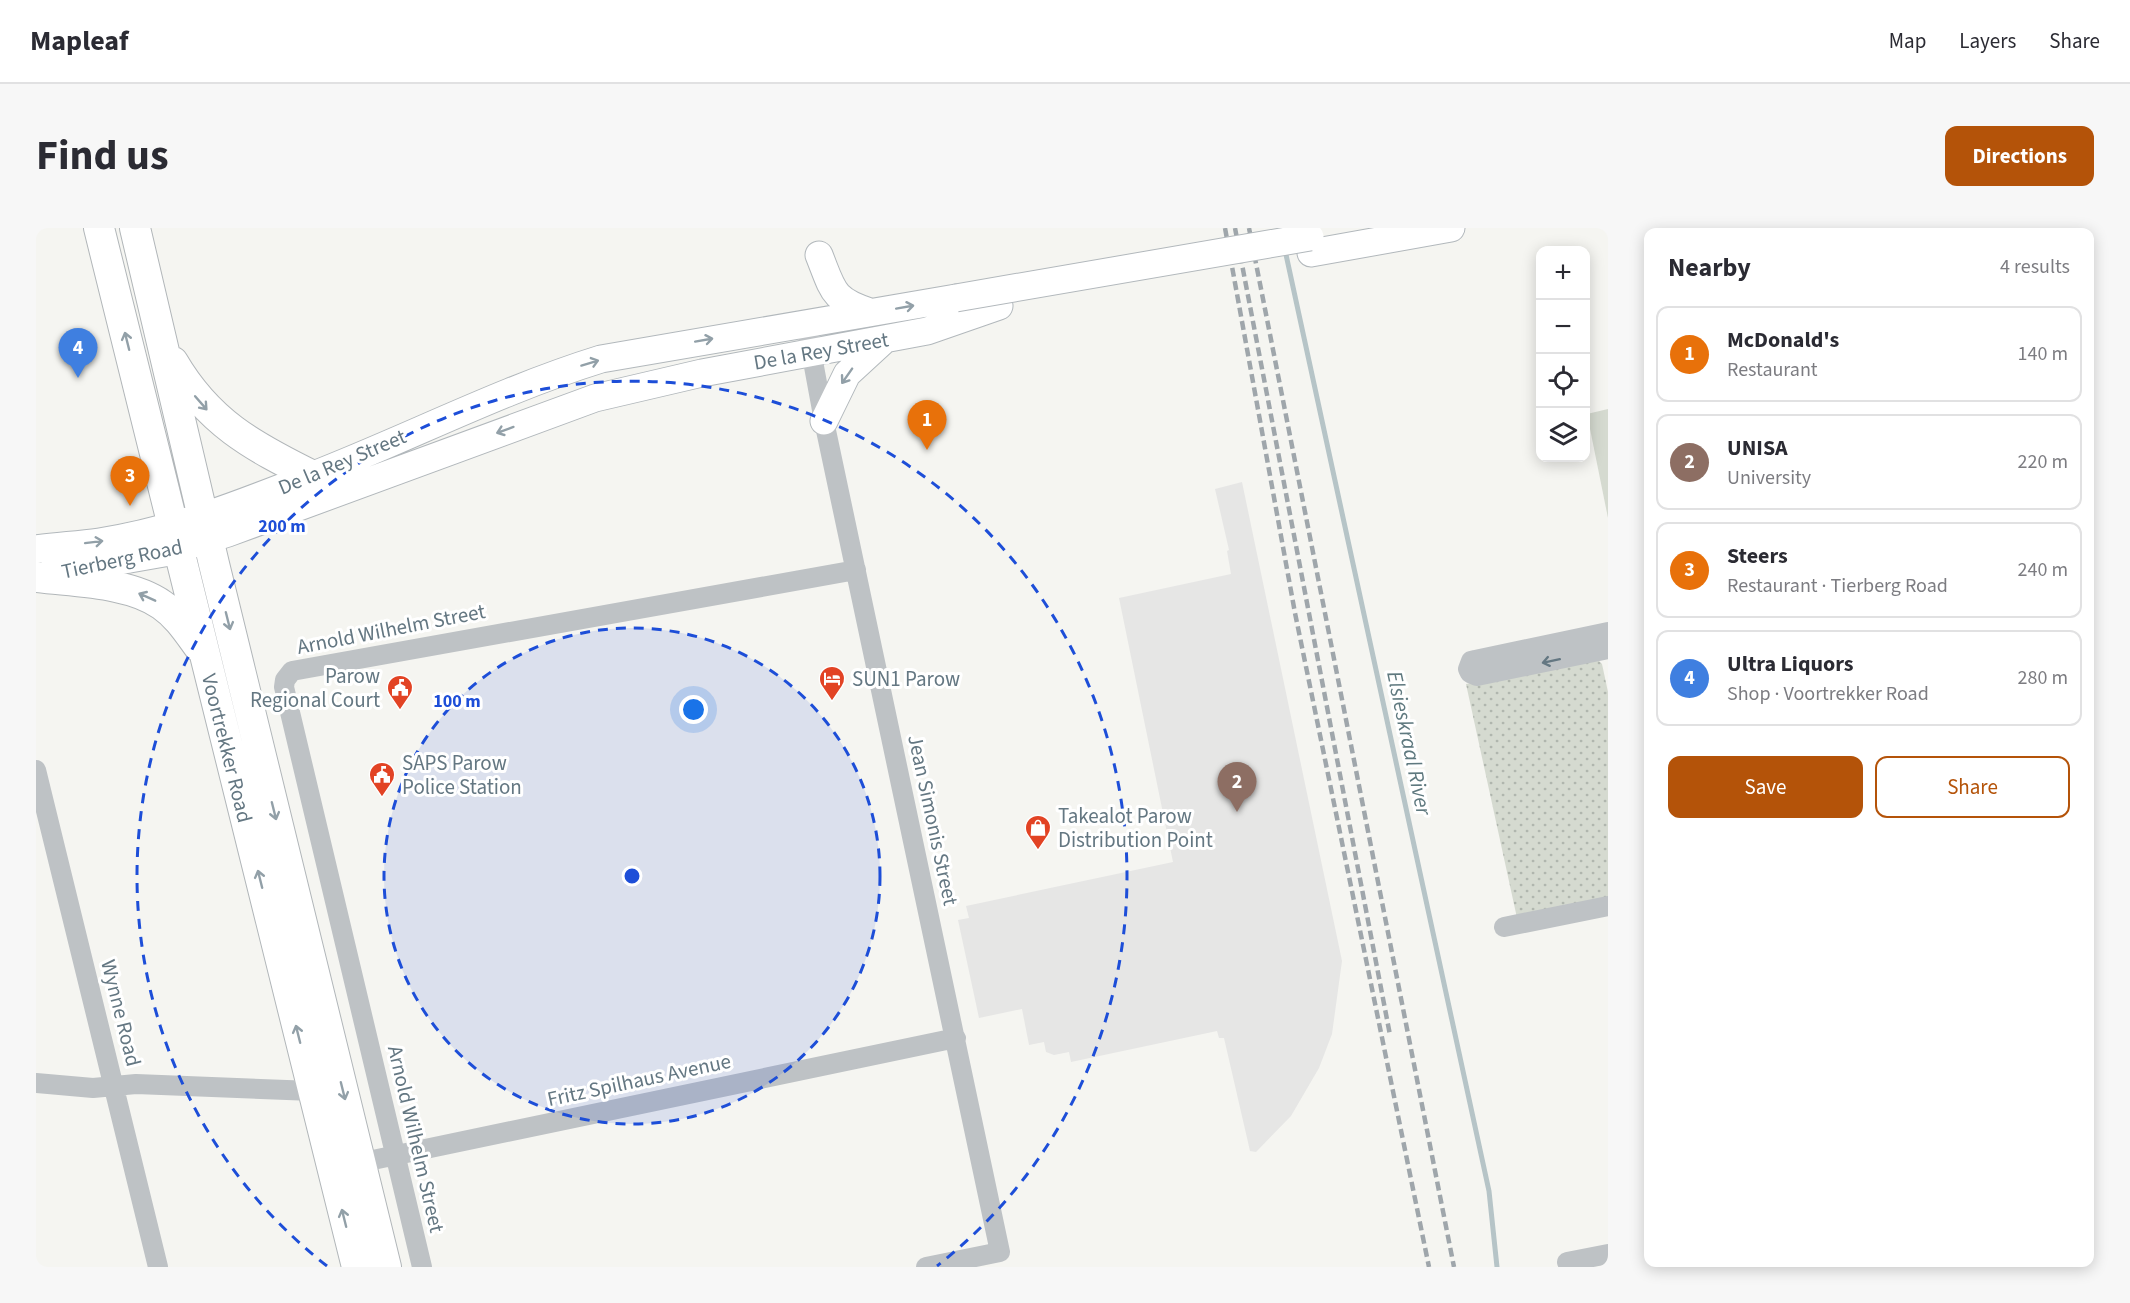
<!DOCTYPE html>
<html lang="en">
<head>
<meta charset="utf-8">
<style>
	body { margin:0; font-family:"Source Sans 3",sans-serif; background:#f7f7f7; color:#2b2b33 }
	.controls { position:absolute; right:18px; top:18px; display:grid; overflow:hidden; border-radius:12px; box-shadow:0 3px 15px #0003 }
	.controls button { width:54px; height:54px; display:grid; place-items:center; padding:0; border:0; border-bottom:2px solid #e1e1e2; background:#fff; color:#2b2b33; font:30px sans-serif }
	.you { position:absolute; left:658px; top:482px; width:21px; height:21px; margin:-15px; border:4px solid #fff; border-radius:50%; background:#1a73e8; box-shadow:0 0 0 9px #1a73e833 }
	.badge { display:grid; place-items:center; width:39px; height:39px; border-radius:50%; background:#b45309; color:#fff; font-size:20px; font-weight:700 }
	.pin { position:absolute; translate:-50% -50px; filter:drop-shadow(0 2px 3px #0008) }
	.pin::after { content:''; position:absolute; top:32px; width:21px; height:18px; background:inherit; clip-path:polygon(0 0,100% 0,50% 100%) }
	.list { margin:0; padding:0; list-style:none }
	h2 { display:flex; justify-content:space-between; align-items:center; height:78px; margin:0; padding:0 24px; font-size:26px }
	h2 small { font-size:20px; font-weight:400; color:#7c7c81 }
	.list li { display:grid; grid-template-columns:39px 1fr auto; gap:18px; align-items:center; box-sizing:border-box; height:96px; margin:0 12px 12px; padding:0 12px; border:2px solid #e1e1e2; border-radius:12px }
	.list b { display:block; font-size:22px; white-space:nowrap }
	.list p { margin:0; font-size:20px; white-space:nowrap; color:#7c7c81 }
	.list em { font-size:20px; font-style:normal; color:#7c7c81 }
	.actions { display:flex; gap:12px; padding:18px 24px }
	.actions a { flex:1; padding:14px 0; border:2px solid #b45309; border-radius:12px; text-align:center; font-size:21px; color:#b45309 }
	.actions .main { background:#b45309; color:#fff }
	.icon { flex:none; width:33px; height:33px; fill:none; stroke:currentColor; stroke-width:2; stroke-linecap:round; stroke-linejoin:round }
	.map { position:relative; flex:none; width:1572px; height:1039px; overflow:hidden; border-radius:12px }
	header { display:flex; align-items:center; gap:36px; box-sizing:border-box; height:84px; padding:0 30px; background:#fff; border-bottom:2px solid #e1e1e2 }
	header strong { font-size:28px }
	nav { display:flex; gap:33px; margin-inline-start:auto; font-size:21px }
	.intro { display:flex; align-items:center; justify-content:space-between; box-sizing:border-box; height:144px; padding:0 36px }
	h1 { margin:0; font-size:42px }
	.button { padding:15px 27px; border-radius:12px; background:#b45309; color:#fff; font-size:21px; font-weight:700 }
	main { display:flex; gap:36px; padding:0 36px }
	aside { flex:1; background:#fff; border-radius:12px; box-shadow:0 3px 15px #0003 }
	.map>svg:first-child { display:block }
	.built { fill:#e6e6e5 }
	.park { fill:url(#park-dots) }
	.pitch { fill:#d5dad0 }
	.lines { fill:none; stroke-linecap:round; stroke-linejoin:round }
	.stream { stroke:#b6c4c7; stroke-width:5 }
	.secondary-casing { stroke:#b2b8bc; stroke-width:29 }
	.primary-casing { stroke:#b1b6b9; stroke-width:32 }
	.minor { stroke:#bec2c5; stroke-width:20 }
	.secondary { stroke:#fff; stroke-width:27 }
	.primary { stroke:#fff; stroke-width:30 }
	.rail { stroke:#9fa6ab; stroke-width:4.5; stroke-dasharray:9 4.5; stroke-linecap:butt }
	.secondary-bridge-casing { stroke:#b2b8bc; stroke-width:29; stroke-linecap:butt }
	.secondary-bridge { stroke:#fff; stroke-width:27 }
	.oneway { stroke:#92a0a8 }
	.oneway2 { stroke:#647782 }
	.ring { fill:none; stroke:#1d4ed8; stroke-width:3; stroke-dasharray:10 8 }
	.labels { text-anchor:middle; dominant-baseline:central; stroke-width:6; stroke-linejoin:round; paint-order:stroke }
	.street-label { font-size:21px; fill:#647782; stroke:#fff }
	.poi-label { font-size:21px; fill:#647782; stroke:#fff; text-anchor:start }
	.water-label { font-size:22px; font-style:italic; fill:#5f797f; stroke:#fff }
	.centre { fill:#1d4ed8; stroke:#fff; stroke-width:3 }
	.ring-label { font-size:18px; text-anchor:middle; font-weight:bold; fill:#1d4ed8; stroke:#fff; stroke-width:6; stroke-linejoin:round; paint-order:stroke }
</style>
</head>
<body>
<header>
<strong>Mapleaf</strong>
<nav><a>Map</a><a>Layers</a><a>Share</a></nav>
</header>
<div class="intro"><h1>Find us</h1><a class="button">Directions</a></div>
<main>
<div class="map">
<svg width="1572" height="1039" viewBox="0 0 1572 1039">
	<defs>
		<pattern id="park-dots" width="8" height="8" patternUnits="userSpaceOnUse" patternTransform="scale(1.5)"><rect width="8" height="8" fill="#d5dad0"/><path d="M2 2h.1M6 6h.1" fill="none" stroke="#b0b6ae" stroke-width="1.8" stroke-linecap="round"/></pattern>
	</defs>
	<rect width="100%" height="100%" fill="#f5f5f1"/>
	<path class="built" d="M 1206,254 L 1306,733 L 1296,806 L 1283,840 L 1255,888 L 1220,924 L 1214,923 L 1188,810 L 1183,810 L 1181,803 L 1035,834 L 1033,824 L 1018,827 L 1010,824 L 1008,814 L 993,817 L 986,781 L 943,790 L 922,692 L 933,690 L 930,678 L 1137,634 L 1083,370 L 1195,346 L 1191,323 L 1193,322 L 1179,261 Z"/>
	<path class="park" d="M 1554,430 L 1561,431 L 1566,436 L 1572,464 L 1572,671 L 1481,690 L 1430,456 Z"/>
	<path class="pitch" d="M 1572,181 L 1572,290 L 1551,186 Z"/>
	<g class="lines">
		<path class="stream" d="M 1249,22 L 1453,963 L 1461,1039"/>
		<defs>
			<path id="secondary" d="M 1275,25 L 1415,0
				M 783,27 C 797,62 796,72 834,84
				M 788,193 L 811,146 L 848,112
				M 0,321 C 21,318 42,317 63,314 C 136,303 207,275 275,248 C 373,210 465,162 565,131 L 920,70
				M 14,345 L 128,325 L 192,305 L 559,170 L 666,145 L 891,103 L 963,78"/>
			<path id="primary" d="M 63,0 L 321,1039
				M 99,0 L 178,336 L 350,1039
				M 137,134 C 172,194 216,218 277,248
				M 0,349 C 39,354 94,354 126,377 C 142,388 152,404 163,419"/>
		</defs>
		<use href="#secondary" class="secondary-casing"/>
		<use href="#primary" class="primary-casing"/>
		<path class="minor" d="M 770,95 L 788,193 L 964,1024 L 890,1039
			M 1572,404 L 1439,432 L 1435,433 L 1432,441 L 1434,445 L 1441,448 L 1572,421
			M 0,542 L 122,1039
			M 1468,699 L 1572,678
			M 0,855 L 57,860 L 100,856 L 277,863
			M 313,937 L 920,810
			M 1531,1034 L 1572,1026
			M 386,1039 L 248,459 L 249,452 L 256,443 L 820,342"/>
		<use href="#secondary" class="secondary"/>
		<use href="#primary" class="primary"/>
		<path class="rail" d="M 1189,0 L 1259,385 L 1393,1039
			M 1199,0 L 1354,807
			M 1213,0 L 1418,1039"/>
		<defs>
			<path id="secondary-bridge" d="M 920,70 L 1274,9"/>
		</defs>
		<use href="#secondary-bridge" class="secondary-bridge-casing"/>
		<use href="#secondary-bridge" class="secondary-bridge"/>
	</g>
	<defs><path id="oneway-shaft" d="M-6 0H5M1.5-3L5.5 0L1.5 3" fill="none" stroke-width="1.6" stroke-linecap="round" stroke-linejoin="round" transform="scale(1.5)"/></defs>
	<g class="oneway">
		<use href="#oneway-shaft" transform="translate(869 79) rotate(-10)"/>
		<use href="#oneway-shaft" transform="translate(668 112) rotate(-10)"/>
		<use href="#oneway-shaft" transform="translate(91 113) rotate(-104)"/>
		<use href="#oneway-shaft" transform="translate(554 135) rotate(-17)"/>
		<use href="#oneway-shaft" transform="translate(811 148) rotate(125)"/>
		<use href="#oneway-shaft" transform="translate(165 175) rotate(49)"/>
		<use href="#oneway-shaft" transform="translate(469 202) rotate(160)"/>
		<use href="#oneway-shaft" transform="translate(58 314) rotate(-7)"/>
		<use href="#oneway-shaft" transform="translate(111 369) rotate(-156)"/>
		<use href="#oneway-shaft" transform="translate(192 393) rotate(76)"/>
		<use href="#oneway-shaft" transform="translate(238 583) rotate(76)"/>
		<use href="#oneway-shaft" transform="translate(224 651) rotate(-104)"/>
		<use href="#oneway-shaft" transform="translate(262 806) rotate(-104)"/>
		<use href="#oneway-shaft" transform="translate(307 863) rotate(76)"/>
		<use href="#oneway-shaft" transform="translate(308 990) rotate(-104)"/>
	</g>
	<use class="oneway2" href="#oneway-shaft" transform="translate(1515 433) rotate(168)"/>
	<circle cx="596" cy="648" r="248" fill="#1d4ed8" fill-opacity=".12"/>
	<g class="ring">
		<circle cx="596" cy="648" r="248"/>
		<path d="M291 1038A495 495 0 1 1 901 1038"/>
	</g>
	<defs>
		<symbol id="hotel-pin" viewBox="-11 -11 22 30"><path d="M0 17L-7.5 6A9.5 9.5 0 1 1 7.5 6Z" fill="#e24324" stroke="#fff"/><path d="M-6-4.5h1.5V1H6V5H4.5V3h-9V5H-6ZM-4 0a1.8 1.8 0 1 1 3.6 0ZM.5 0V-2.5h3Q6-2.5 6 0Z" fill="#fff"/></symbol>
		<symbol id="civic-pin" viewBox="-11 -11 22 30"><path d="M0 17L-7.5 6A9.5 9.5 0 1 1 7.5 6Z" fill="#e24324" stroke="#fff"/><path d="M-.6-6.5H3V-4.5H.6V-3L4-1V1h2V6H-6V1h2V-1L-.6-3ZM-1.2 2.5V6h2.4V2.5Z" fill="#fff"/></symbol>
		<symbol id="shop-pin" viewBox="-11 -11 22 30"><path d="M0 17L-7.5 6A9.5 9.5 0 1 1 7.5 6Z" fill="#e24324" stroke="#fff"/><path d="M-5-2.5h2.3a2.7 3.5 0 0 1 5.4 0H5L5.5 6h-11ZM-1.5-2.5h3a1.5 2.3 0 0 0-3 0Z" fill="#fff"/></symbol>
	</defs>
	<g fill-rule="evenodd">
		<use href="#hotel-pin" x="781" y="436" width="30" height="40"/>
		<use href="#civic-pin" x="349" y="445" width="30" height="40"/>
		<use href="#civic-pin" x="331" y="532" width="30" height="40"/>
		<use href="#shop-pin" x="987" y="585" width="30" height="40"/>
	</g>
	<g class="labels">
		<g class="street-label">
			<text transform="translate(785 123) rotate(-10)">De la Rey Street</text>
			<text transform="translate(306 234) rotate(-23)">De la Rey Street</text>
			<text transform="translate(86 331) rotate(-12)">Tierberg Road</text>
			<text transform="translate(355 401) rotate(-11)">Arnold Wilhelm Street</text>
			<text transform="translate(191 520) rotate(76)">Voortrekker Road</text>
			<text transform="translate(897 592) rotate(78)">Jean Simonis Street</text>
			<text transform="translate(85 785) rotate(76)">Wynne Road</text>
			<text transform="translate(603 852) rotate(-12)">Fritz Spilhaus Avenue</text>
			<text transform="translate(380 911) rotate(77)">Arnold Wilhelm Street</text>
		</g>
		<g class="poi-label">
			<text x="344" y="448" text-anchor="end">Parow<tspan x="344" dy="24">Regional Court</tspan></text>
			<text x="816" y="451">SUN1 Parow</text>
			<text x="366" y="535">SAPS Parow<tspan x="366" dy="24">Police Station</tspan></text>
			<text x="1022" y="588">Takealot Parow<tspan x="1022" dy="24">Distribution Point</tspan></text>
		</g>
		<g class="water-label">
			<text transform="translate(1373 515) rotate(78)">Elsieskraal River</text>
		</g>
	</g>
	<circle cx="596" cy="648" r="9" class="centre"/>
	<g class="ring-label">
		<text x="246" y="304">200 m</text>
		<text x="421" y="479">100 m</text>
	</g>
</svg>
<div class="controls">
<button>+</button>
<button>−</button>
<button><svg class="icon" aria-label="locate" viewBox="0 0 24 24"><circle cx="12" cy="12" r="6"/><path d="M12 2v4M12 18v4M2 12h4M18 12h4"/></svg></button>
<button><svg class="icon" aria-label="layers" viewBox="0 0 24 24"><path d="M12 4l9 5-9 5-9-5zM3 14l9 5 9-5"/></svg></button>
</div>
<div class="you"></div>
<div class="pin badge" style="left:891px;top:222px;background:#e8710a">1</div>
<div class="pin badge" style="left:1201px;top:584px;background:#8d6e63">2</div>
<div class="pin badge" style="left:94px;top:278px;background:#e8710a">3</div>
<div class="pin badge" style="left:42px;top:150px;background:#3f7fe0">4</div>
</div>
<aside>
<h2>Nearby<small>4 results</small></h2>
<ul class="list">
<li><span class="badge" style="background:#e8710a">1</span><div><b>McDonald's</b><p>Restaurant</p></div><em>140 m</em></li>
<li><span class="badge" style="background:#8d6e63">2</span><div><b>UNISA</b><p>University</p></div><em>220 m</em></li>
<li><span class="badge" style="background:#e8710a">3</span><div><b>Steers</b><p>Restaurant · Tierberg Road</p></div><em>240 m</em></li>
<li><span class="badge" style="background:#3f7fe0">4</span><div><b>Ultra Liquors</b><p>Shop · Voortrekker Road</p></div><em>280 m</em></li>
</ul>
<div class="actions"><a class="main">Save</a><a>Share</a></div>
</aside>
</main>
</body>
</html>
